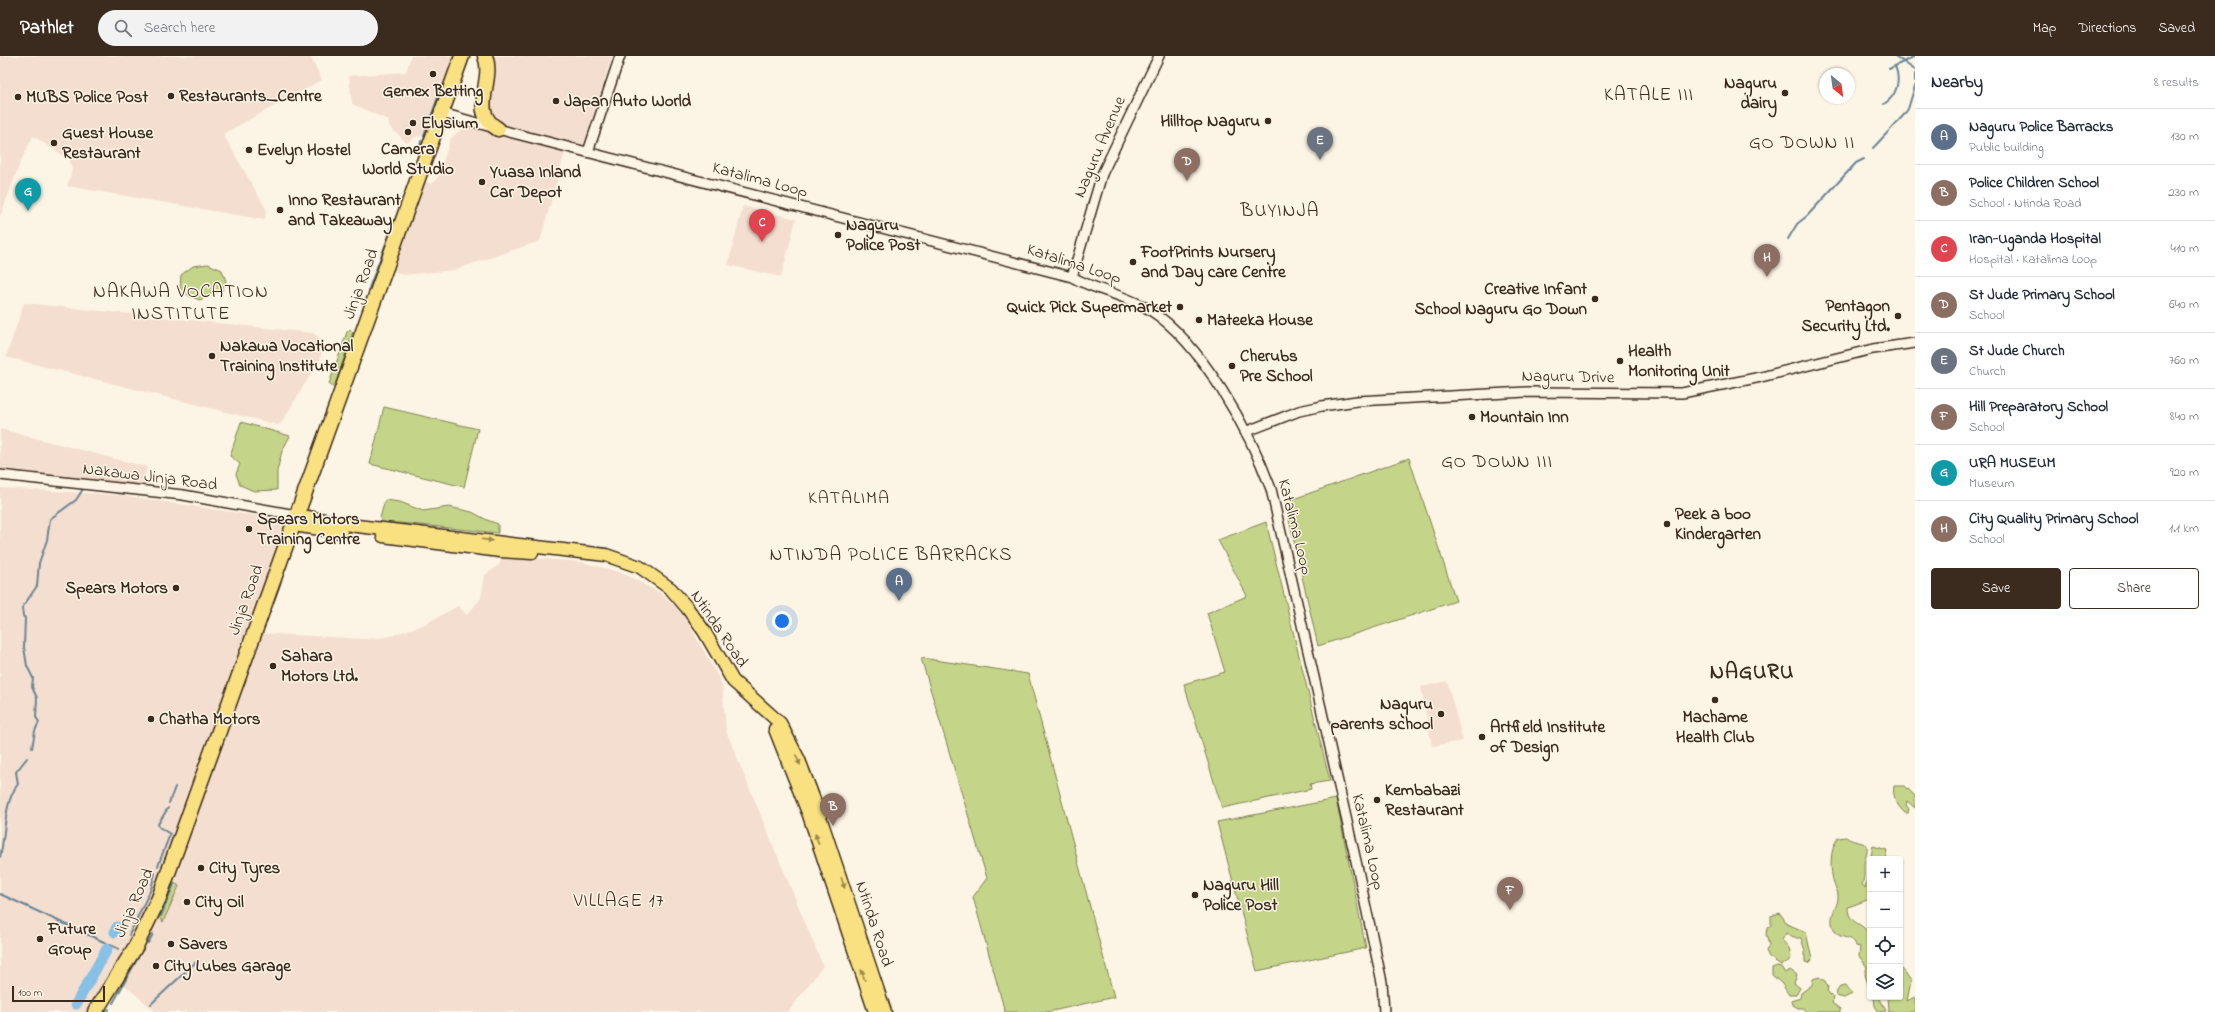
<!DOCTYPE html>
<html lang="en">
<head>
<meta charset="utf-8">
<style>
	body { margin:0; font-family:"Indie Flower",sans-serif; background:#f2f2f3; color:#1f2937 }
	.controls { position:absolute; right:12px; bottom:12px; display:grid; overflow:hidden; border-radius:4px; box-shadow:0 1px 3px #0004 }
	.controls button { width:36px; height:36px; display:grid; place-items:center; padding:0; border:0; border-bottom:1px solid #e0e1e3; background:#fff; color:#1f2937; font:20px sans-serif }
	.compass { position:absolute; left:1819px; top:12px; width:36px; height:36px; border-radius:50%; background:#fff; box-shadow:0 1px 3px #0004; rotate:151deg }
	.scale { position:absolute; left:12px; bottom:10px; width:93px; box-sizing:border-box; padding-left:4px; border:2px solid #3b2a1e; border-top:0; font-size:11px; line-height:14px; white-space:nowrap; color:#3b2a1e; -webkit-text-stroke:3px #fcf5e5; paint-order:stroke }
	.you { position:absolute; left:782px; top:565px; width:14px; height:14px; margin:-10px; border:3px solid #fff; border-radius:50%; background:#1a73e8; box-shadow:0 0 0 6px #1a73e833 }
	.badge { display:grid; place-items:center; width:26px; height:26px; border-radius:50%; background:#3b2a1e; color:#fff; font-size:13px; font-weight:700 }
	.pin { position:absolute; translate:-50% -33px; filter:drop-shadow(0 1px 2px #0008) }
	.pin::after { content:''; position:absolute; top:21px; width:14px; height:12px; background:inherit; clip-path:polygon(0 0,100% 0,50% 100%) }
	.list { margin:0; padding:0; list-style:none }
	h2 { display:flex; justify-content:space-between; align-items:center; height:52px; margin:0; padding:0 16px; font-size:17px }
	h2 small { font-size:13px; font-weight:400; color:#747a83 }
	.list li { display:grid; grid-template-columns:26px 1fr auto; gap:12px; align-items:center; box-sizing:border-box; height:56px; padding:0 16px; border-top:1px solid #e0e1e3 }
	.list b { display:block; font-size:15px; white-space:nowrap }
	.list p { margin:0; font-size:13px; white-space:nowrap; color:#747a83 }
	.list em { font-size:13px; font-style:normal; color:#747a83 }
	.actions { display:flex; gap:8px; padding:12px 16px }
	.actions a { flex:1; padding:9px 0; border:1px solid #3b2a1e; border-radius:4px; text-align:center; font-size:14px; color:#3b2a1e }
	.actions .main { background:#3b2a1e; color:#fff }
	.icon { flex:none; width:22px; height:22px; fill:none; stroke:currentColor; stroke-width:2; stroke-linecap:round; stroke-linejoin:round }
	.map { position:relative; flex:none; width:1915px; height:956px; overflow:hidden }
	header { display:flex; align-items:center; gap:24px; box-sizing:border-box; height:56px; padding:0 20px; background:#3b2a1e; color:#fff }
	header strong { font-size:19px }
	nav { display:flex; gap:22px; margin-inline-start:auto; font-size:14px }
	.search { width:280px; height:36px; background:#f2f2f3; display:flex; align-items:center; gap:10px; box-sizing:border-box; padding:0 14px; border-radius:22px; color:#747a83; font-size:15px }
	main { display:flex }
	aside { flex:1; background:#fff }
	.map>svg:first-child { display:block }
	.built { fill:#f4decf }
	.green { fill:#c4d589; stroke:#808054 }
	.water { fill:#87c1e6; stroke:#698596 }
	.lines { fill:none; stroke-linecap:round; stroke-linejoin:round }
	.stream { stroke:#698596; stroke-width:2 }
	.river { stroke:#87c1e6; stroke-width:11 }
	.minor-casing { stroke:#3b2a1e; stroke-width:12 }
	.major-casing { stroke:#3b2a1e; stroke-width:15 }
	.highway-casing { stroke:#3b2a1e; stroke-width:17 }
	.minor { stroke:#fcf5e5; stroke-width:9 }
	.major { stroke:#f9e181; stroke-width:12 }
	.highway { stroke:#f9e181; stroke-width:14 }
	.oneway { fill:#9a8650 }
	.poi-dot { fill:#3b2a1e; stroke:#fcf5e5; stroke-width:1.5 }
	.labels { text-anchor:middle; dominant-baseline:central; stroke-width:3; stroke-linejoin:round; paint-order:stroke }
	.poi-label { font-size:17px; font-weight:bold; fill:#3b2a1e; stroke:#fcf5e5; text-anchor:start }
	.street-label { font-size:17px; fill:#3b2a1e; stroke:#fcf5e5 }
	.neighbourhood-label { font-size:18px; letter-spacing:1px; fill:#3b2a1e; stroke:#fcf5e5 }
	.quarter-label { font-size:19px; letter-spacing:1px; fill:#3b2a1e; stroke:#fcf5e5 }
	.district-label { font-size:21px; font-weight:bold; letter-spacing:1px; fill:#3b2a1e; stroke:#fcf5e5 }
</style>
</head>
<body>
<header>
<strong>Pathlet</strong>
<div class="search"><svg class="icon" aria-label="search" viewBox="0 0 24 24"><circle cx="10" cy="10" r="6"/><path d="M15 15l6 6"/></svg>Search here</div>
<nav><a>Map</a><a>Directions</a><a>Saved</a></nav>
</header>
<main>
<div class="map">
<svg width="1915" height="956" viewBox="0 0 1915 956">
	<rect width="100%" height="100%" fill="#fcf5e5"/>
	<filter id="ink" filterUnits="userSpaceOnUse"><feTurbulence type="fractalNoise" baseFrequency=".025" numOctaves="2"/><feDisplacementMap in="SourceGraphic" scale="8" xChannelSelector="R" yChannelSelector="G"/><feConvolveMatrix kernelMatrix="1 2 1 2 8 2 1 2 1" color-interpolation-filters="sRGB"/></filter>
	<g filter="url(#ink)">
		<path class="built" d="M 0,0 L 310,0 L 322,24 L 223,78 L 266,153 L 265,164 L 67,130 L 72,114 L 70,104 L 33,80 L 20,107 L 0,161 Z
			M 411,0 L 453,0 L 425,81 L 417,80 L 407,87 L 389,70 L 388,64 L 352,48 L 349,20 L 406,16 Z
			M 488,0 L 612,0 L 586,87 L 581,90 L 496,70 L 487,61 Z
			M 471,70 L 565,96 L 540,185 L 454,214 L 404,219 L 391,214 L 423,125 L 432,128 L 438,121 L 451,82 L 462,73 Z
			M 743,150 L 796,163 L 781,221 L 728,209 Z
			M 24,247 L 313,277 L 322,284 L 323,290 L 320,303 L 282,366 L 278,369 L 6,301 Z
			M 0,373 L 147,411 L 142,429 L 0,414 Z
			M 0,432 L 120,439 L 277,463 L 281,467 L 283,472 L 280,487 L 155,837 L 132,883 L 86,956 L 0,956 Z
			M 510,500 L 581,506 L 623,517 L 660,537 L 675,550 L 687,565 L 722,628 L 726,675 L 823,910 L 788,956 L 156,956 L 121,926 L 258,577 L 366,583 L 387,581 L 405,575 L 425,568 L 458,550 L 467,559 L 481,542 L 485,519 L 499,509 L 502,503 Z
			M 1447,625 L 1463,685 L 1432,690 L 1421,631 Z"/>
		<path class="green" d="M 208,208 L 222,214 L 226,225 L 222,235 L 207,240 L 200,244 L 189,240 L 180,232 L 181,219 L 193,210 Z
			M 350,273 L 353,276 L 334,332 L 329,328 L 347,276 Z
			M 384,351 L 478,373 L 464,431 L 370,408 Z
			M 241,366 L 290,380 L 282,395 L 277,415 L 277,434 L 254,435 L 240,429 L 236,418 L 240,408 L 230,400 Z
			M 1409,402 L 1456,545 L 1318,590 L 1285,446 Z
			M 385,444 L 400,446 L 423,455 L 449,451 L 472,456 L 487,464 L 498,468 L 498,477 L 400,467 L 384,467 L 380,462 Z
			M 1266,466 L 1330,725 L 1310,728 L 1311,733 L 1222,752 L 1184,628 L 1225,616 L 1207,557 L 1247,540 L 1218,484 Z
			M 921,602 L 1028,618 L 1114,941 L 1048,956 L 1005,956 L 973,841 L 987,822 Z
			M 1894,730 L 1905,730 L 1915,740 L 1915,752 L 1907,745 L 1906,749 L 1909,753 L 1908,757 L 1905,757 C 1897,750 1892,740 1894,730 Z
			M 1336,743 L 1366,892 L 1257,915 L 1217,766 Z
			M 1846,781 C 1852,786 1860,785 1867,789 C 1868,798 1865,800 1864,808 C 1864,815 1865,821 1862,828 L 1865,832 L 1873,790 L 1887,794 L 1885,803 L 1870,803 L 1870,843 L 1848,851 C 1848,873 1870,863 1870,888 L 1868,890 L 1870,891 L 1870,934 L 1865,919 L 1867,911 L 1859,900 L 1860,891 L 1856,890 L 1851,883 C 1845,881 1838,881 1835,875 C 1826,859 1839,853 1838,839 C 1838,835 1835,832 1834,828 C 1830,814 1829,794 1838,782 Z
			M 175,827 L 179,830 L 163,866 L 159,861 L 173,828 Z
			M 1780,857 L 1787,868 L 1806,876 L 1812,904 L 1809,907 L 1805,906 L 1805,895 L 1801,882 L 1793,882 L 1786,877 L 1782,884 L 1789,892 L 1791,901 L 1787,907 L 1781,909 L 1769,901 L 1766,895 L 1769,889 L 1766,879 L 1767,872 L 1771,869 L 1771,860 Z
			M 1777,910 L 1781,911 L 1785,917 L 1790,914 L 1797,919 L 1794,927 L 1800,932 L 1796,939 L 1789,939 L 1782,928 L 1772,919 L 1772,912 Z
			M 1900,912 L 1903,913 L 1911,925 L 1907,945 L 1915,941 L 1915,956 L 1888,956 L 1889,954 L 1888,941 L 1900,941 Z
			M 1819,921 L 1825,925 L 1828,931 L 1827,935 L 1833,941 L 1832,947 L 1840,953 L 1840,956 L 1806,956 L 1803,952 L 1798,952 L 1793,949 L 1792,945 L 1800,942 L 1801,937 L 1812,929 L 1813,923 Z
			M 1846,929 L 1852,938 L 1844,942 L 1836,940 L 1837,934 L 1840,930 Z
			M 1874,941 L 1879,941 L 1886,955 L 1879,956 L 1875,950 Z"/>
		<path class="water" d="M 90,920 L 94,922 L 78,949 L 75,947 Z"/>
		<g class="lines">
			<path class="stream" d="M 1895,0 L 1915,14
				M 1889,13 L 1915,0
				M 1915,18 L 1915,25
				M 1884,48 C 1897,40 1901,24 1895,10
				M 424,80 L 442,30
				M 1873,92 L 1903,60 L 1908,53 L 1915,30
				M 418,102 L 421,85
				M 1788,183 L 1797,168 L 1807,160 L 1856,107 L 1864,103
				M 369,232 L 417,106
				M 32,692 L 35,675 L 39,666 L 36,661 L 37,642 L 32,631 L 33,622 L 27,610 L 24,591 L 25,562 L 23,560 L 22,552 L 37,530 L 39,507 L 47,484 L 50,463 L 76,444 L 83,433
				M 169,747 L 175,731
				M 0,801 C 6,777 3,748 18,728 L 16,716 L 27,702
				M 158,810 L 170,778 L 159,771 L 158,768 L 168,752
				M 0,838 L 119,893
				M 161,860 L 174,828
				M 129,879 L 151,833 L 155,817
				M 148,887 L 153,878
				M 113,947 L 140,898
				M 151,948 L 196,906
				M 106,956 L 109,953"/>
			<path class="river" d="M 115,876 L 117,871
				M 76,948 L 107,893"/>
			<defs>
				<path id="minor" d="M 442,57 L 509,76 L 1072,221 C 1097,235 1126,239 1150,254 C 1202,287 1250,376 1271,433 L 1356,805 L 1382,926 L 1384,956
					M 588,96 L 620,0
					M 1072,221 L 1102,118 L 1159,0
					M 1245,376 L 1299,355 L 1322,350 L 1357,345 L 1526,336 L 1682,337 L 1761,321 L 1873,293 L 1915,287
					M 0,419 L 183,439 L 296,459"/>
				<path id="major" d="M 296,459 L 357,470 L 606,499 L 640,511 L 671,533 L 688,553 L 704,575 L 733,625 L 780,667 L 799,704 L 816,749 L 885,956
					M 293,469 L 341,476
					M 383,480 L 500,495 L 532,497
					M 775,673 L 809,759 L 875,956"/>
				<path id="highway" d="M 485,0 C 495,25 468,56 498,73
					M 95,956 L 136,890 L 159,842 L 462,0"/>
			</defs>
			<use href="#minor" class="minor-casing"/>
			<use href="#major" class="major-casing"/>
			<use href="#highway" class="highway-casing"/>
			<use href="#minor" class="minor"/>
			<use href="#major" class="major"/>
			<use href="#highway" class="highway"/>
		</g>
		<defs><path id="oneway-solid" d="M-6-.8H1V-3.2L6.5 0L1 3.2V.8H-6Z"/></defs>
		<g class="oneway">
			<use href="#oneway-solid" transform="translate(487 484) rotate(7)"/>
			<use href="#oneway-solid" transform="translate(798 704) rotate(66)"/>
			<use href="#oneway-solid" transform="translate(817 783) rotate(-109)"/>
			<use href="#oneway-solid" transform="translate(843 827) rotate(72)"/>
			<use href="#oneway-solid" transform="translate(863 919) rotate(-109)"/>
		</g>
	</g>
	<g class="poi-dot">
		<circle cx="433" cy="18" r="4"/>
		<circle cx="1785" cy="37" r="4"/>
		<circle cx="171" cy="40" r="4"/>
		<circle cx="18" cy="41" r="4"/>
		<circle cx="556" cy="45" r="4"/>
		<circle cx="1268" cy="65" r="4"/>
		<circle cx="413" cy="67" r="4"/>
		<circle cx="408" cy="76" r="4"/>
		<circle cx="54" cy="87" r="4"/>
		<circle cx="249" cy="94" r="4"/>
		<circle cx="482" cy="126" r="4"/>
		<circle cx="280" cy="154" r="4"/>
		<circle cx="838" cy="179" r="4"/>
		<circle cx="1133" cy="206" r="4"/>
		<circle cx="1595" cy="243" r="4"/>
		<circle cx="1180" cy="251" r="4"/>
		<circle cx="1898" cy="260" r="4"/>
		<circle cx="1199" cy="264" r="4"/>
		<circle cx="212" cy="300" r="4"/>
		<circle cx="1620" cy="305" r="4"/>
		<circle cx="1232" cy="310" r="4"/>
		<circle cx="1472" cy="361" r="4"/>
		<circle cx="1667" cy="468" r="4"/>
		<circle cx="249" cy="473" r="4"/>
		<circle cx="176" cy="532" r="4"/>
		<circle cx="273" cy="610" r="4"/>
		<circle cx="1715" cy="644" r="4"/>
		<circle cx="1441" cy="658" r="4"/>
		<circle cx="151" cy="663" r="4"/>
		<circle cx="1482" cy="681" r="4"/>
		<circle cx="1377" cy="744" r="4"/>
		<circle cx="201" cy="812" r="4"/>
		<circle cx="1195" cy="839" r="4"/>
		<circle cx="187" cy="846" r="4"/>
		<circle cx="40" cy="883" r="4"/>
		<circle cx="171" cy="888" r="4"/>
		<circle cx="156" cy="910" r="4"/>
	</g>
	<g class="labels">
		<g class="poi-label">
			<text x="1777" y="27" text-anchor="end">Naguru<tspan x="1777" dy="20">dairy</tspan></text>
			<text x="433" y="35" text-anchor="middle">Gemex Betting</text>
			<text x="179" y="40">Restaurants_Centre</text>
			<text x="26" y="41">MUBS Police Post</text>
			<text x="564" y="45">Japan Auto World</text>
			<text x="1260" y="65" text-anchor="end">Hilltop Naguru</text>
			<text x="421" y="67">Elysium</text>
			<text x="62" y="77">Guest House<tspan x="62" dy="20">Restaurant</tspan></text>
			<text x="408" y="93" text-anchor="middle">Camera<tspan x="408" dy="20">World Studio</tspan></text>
			<text x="257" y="94">Evelyn Hostel</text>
			<text x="490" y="116">Yuasa Inland<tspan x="490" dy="20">Car Depot</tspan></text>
			<text x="288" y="144">Inno Restaurant<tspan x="288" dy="20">and Takeaway</tspan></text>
			<text x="846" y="169">Naguru<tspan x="846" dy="20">Police Post</tspan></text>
			<text x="1141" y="196">FootPrints Nursery<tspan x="1141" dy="20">and Day care Centre</tspan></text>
			<text x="1587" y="233" text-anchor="end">Creative Infant<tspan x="1587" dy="20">School Naguru Go Down</tspan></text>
			<text x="1890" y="250" text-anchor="end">Pentagon<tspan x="1890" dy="20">Security Ltd.</tspan></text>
			<text x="1172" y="251" text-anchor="end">Quick Pick Supermarket</text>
			<text x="1207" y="264">Mateeka House</text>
			<text x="220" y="290">Nakawa Vocational<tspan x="220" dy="20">Training Institute</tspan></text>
			<text x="1628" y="295">Health<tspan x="1628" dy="20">Monitoring Unit</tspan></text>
			<text x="1240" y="300">Cherubs<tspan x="1240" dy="20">Pre School</tspan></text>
			<text x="1480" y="361">Mountain Inn</text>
			<text x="1675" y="458">Peek a boo<tspan x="1675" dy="20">Kindergarten</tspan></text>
			<text x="257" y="463">Spears Motors<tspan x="257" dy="20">Training Centre</tspan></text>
			<text x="168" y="532" text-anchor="end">Spears Motors</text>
			<text x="281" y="600">Sahara<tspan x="281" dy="20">Motors Ltd.</tspan></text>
			<text x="1433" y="648" text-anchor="end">Naguru<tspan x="1433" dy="20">parents school</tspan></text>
			<text x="1715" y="661" text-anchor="middle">Machame<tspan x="1715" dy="20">Health Club</tspan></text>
			<text x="159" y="663">Chatha Motors</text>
			<text x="1490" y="671">Artfield Institute<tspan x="1490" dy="20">of Design</tspan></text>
			<text x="1385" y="734">Kembabazi<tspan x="1385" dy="20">Restaurant</tspan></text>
			<text x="209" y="812">City Tyres</text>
			<text x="1203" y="829">Naguru Hill<tspan x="1203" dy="20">Police Post</tspan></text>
			<text x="195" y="846">City Oil</text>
			<text x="48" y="873">Future<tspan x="48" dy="20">Group</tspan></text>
			<text x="179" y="888">Savers</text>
			<text x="164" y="910">City Lubes Garage</text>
		</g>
		<g class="street-label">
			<text transform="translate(1100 91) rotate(-67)">Naguru Avenue</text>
			<text transform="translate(760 124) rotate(15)">Katalima Loop</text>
			<text transform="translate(1074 208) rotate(18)">Katalima Loop</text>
			<text transform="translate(361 228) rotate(-70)">Jinja Road</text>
			<text transform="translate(1568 321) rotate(1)">Naguru Drive</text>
			<text transform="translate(150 421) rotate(7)">Nakawa Jinja Road</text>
			<text transform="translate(1295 471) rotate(76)">Katalima Loop</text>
			<text transform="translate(246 544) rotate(-70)">Jinja Road</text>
			<text transform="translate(719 573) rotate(56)">Ntinda Road</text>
			<text transform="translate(1368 786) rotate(77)">Katalima Loop</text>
			<text transform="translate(134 847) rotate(-66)">Jinja Road</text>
			<text transform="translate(874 868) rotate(72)">Ntinda Road</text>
		</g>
		<g class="neighbourhood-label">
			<text x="849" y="443">KATALIMA</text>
		</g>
		<g class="quarter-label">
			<text x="1649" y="39">KATALE III</text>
			<text x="1802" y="87">GO DOWN II</text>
			<text x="1280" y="155">BUYINJA</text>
			<text x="181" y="236">NAKAWA VOCATION<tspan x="181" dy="22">INSTITUTE</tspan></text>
			<text x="1497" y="406">GO DOWN III</text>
			<text x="891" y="499">NTINDA POLICE BARRACKS</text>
			<text x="619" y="845">VILLAGE 17</text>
		</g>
		<g class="district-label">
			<text x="1752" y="617">NAGURU</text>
		</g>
	</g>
</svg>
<div class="controls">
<button>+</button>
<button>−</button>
<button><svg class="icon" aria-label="locate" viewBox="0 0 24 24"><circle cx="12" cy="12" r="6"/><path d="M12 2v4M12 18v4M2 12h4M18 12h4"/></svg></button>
<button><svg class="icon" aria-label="layers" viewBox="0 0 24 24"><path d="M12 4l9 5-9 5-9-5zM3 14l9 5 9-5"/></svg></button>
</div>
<svg class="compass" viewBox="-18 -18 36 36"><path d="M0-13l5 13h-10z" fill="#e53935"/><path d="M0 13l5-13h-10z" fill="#747a83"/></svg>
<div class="scale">100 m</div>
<div class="you"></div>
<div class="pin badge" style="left:899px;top:545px;background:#5c6f8a">A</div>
<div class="pin badge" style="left:833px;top:770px;background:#8d6e63">B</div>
<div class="pin badge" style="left:762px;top:186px;background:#e0444e">C</div>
<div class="pin badge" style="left:1187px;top:125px;background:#8d6e63">D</div>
<div class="pin badge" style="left:1320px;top:104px;background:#6b7280">E</div>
<div class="pin badge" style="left:1510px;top:854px;background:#8d6e63">F</div>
<div class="pin badge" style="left:28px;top:155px;background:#0f9aa8">G</div>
<div class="pin badge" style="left:1767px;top:221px;background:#8d6e63">H</div>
</div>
<aside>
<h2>Nearby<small>8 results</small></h2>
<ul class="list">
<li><span class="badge" style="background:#5c6f8a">A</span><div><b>Naguru Police Barracks</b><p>Public building</p></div><em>130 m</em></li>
<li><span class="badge" style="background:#8d6e63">B</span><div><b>Police Children School</b><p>School · Ntinda Road</p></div><em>230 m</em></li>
<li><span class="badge" style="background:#e0444e">C</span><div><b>Iran-Uganda Hospital</b><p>Hospital · Katalima Loop</p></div><em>410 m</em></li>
<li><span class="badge" style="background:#8d6e63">D</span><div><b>St Jude Primary School</b><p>School</p></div><em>640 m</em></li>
<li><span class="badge" style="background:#6b7280">E</span><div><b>St Jude Church</b><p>Church</p></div><em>760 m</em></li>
<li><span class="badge" style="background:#8d6e63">F</span><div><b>Hill Preparatory School</b><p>School</p></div><em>840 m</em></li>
<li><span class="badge" style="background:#0f9aa8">G</span><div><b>URA MUSEUM</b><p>Museum</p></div><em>920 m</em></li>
<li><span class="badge" style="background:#8d6e63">H</span><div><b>City Quality Primary School</b><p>School</p></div><em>1.1 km</em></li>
</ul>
<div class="actions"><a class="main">Save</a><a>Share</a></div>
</aside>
</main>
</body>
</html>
